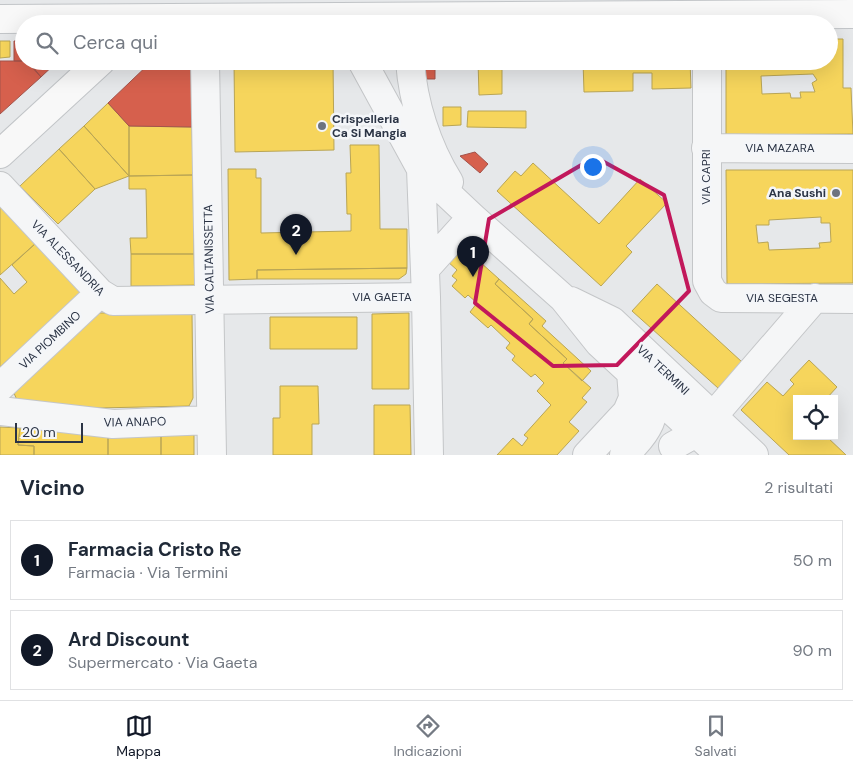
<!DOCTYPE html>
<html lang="it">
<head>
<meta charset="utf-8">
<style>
	body { margin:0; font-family:"DM Sans",sans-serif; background:#f2f2f3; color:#1f2937 }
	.controls { position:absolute; right:15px; bottom:15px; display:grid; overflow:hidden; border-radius:0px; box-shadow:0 5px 20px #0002 }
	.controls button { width:45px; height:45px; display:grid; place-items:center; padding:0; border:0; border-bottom:1px solid #e0e1e3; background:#fff; color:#1f2937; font:25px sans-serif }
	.scale { position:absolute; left:15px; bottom:12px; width:68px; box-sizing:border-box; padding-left:5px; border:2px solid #2b3445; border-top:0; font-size:14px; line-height:18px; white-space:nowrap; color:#2b3445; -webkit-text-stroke:4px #f4f6f9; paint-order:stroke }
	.you { position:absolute; left:592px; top:166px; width:18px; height:18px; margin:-12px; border:4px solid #fff; border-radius:50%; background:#1a73e8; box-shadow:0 0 0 8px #1a73e833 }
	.badge { display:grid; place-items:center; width:32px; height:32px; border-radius:50%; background:#111827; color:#fff; font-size:16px; font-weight:700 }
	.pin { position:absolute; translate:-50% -41px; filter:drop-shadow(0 1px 2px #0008) }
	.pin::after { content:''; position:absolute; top:26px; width:18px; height:15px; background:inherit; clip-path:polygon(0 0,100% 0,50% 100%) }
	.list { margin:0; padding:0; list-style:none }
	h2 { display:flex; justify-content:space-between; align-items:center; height:65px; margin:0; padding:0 20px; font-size:21px }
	h2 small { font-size:16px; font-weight:400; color:#747a83 }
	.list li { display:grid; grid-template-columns:32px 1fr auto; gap:15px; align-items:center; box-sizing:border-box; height:80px; margin:0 10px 10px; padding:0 10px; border:1px solid #e0e1e3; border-radius:0px }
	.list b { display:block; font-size:19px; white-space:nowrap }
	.list p { margin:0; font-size:16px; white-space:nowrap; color:#747a83 }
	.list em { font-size:16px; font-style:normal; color:#747a83 }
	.icon { flex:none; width:28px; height:28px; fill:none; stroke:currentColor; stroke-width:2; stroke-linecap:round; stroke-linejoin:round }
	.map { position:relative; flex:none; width:853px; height:455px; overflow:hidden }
	.search { position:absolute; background:#fff; box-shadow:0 5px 20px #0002; left:15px; right:15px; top:15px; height:55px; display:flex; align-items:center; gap:12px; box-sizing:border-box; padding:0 18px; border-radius:28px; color:#747a83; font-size:19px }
	.sheet { height:245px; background:#fff }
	nav { display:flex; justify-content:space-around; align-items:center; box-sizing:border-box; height:70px; border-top:1px solid #e0e1e3; background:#fff; font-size:14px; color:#747a83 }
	nav a { display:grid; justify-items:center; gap:2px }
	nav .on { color:#111827 }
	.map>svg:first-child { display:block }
	.homes { fill:#f6d55c; stroke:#b9a555; fill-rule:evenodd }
	.shops { fill:#d6604d; stroke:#a3534b }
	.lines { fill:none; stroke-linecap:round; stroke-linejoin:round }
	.minor-casing { stroke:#c4c6c8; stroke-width:30 }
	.major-casing { stroke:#c2c5c8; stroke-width:30 }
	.minor { stroke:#f5f6f7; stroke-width:28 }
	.major { stroke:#f8f8f8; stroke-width:28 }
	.marked { fill:none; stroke:#c2185b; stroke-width:4; stroke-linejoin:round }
	.poi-dot { fill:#6c737f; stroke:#f4f6f9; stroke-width:2 }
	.labels { text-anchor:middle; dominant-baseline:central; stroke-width:5; stroke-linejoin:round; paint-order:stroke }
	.poi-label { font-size:12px; font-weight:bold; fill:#2b3445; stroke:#f4f6f9; text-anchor:start }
	.street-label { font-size:12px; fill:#2b3445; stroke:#f4f6f9 }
</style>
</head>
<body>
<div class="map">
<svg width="853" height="455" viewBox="0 0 853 455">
	<rect width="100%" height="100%" fill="#e6e8ea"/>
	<path class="homes" d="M 829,39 L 843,39 L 843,88 L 851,88 L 853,134 L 726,135 L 726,61 L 829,61 ZM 813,74 L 817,80 L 812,83 L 815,92 L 800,92 L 801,98 L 791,98 L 790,93 L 762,94 L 761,76 Z
		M 0,41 L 10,41 L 10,57 L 0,58 Z
		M 234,61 L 333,61 L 334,150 L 235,152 Z
		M 478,61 L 502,61 L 502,94 L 479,95 Z
		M 583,61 L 690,61 L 691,88 L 652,89 L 652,73 L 633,73 L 633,91 L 584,92 Z
		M 108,103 L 129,126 L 129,176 L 84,126 Z
		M 443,107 L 461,107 L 461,125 L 443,126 Z
		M 468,111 L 526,111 L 526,128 L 467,127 Z
		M 84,126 L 129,176 L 95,189 L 59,149 Z
		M 129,126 L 192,127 L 193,175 L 129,176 Z
		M 350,145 L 379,145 L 380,229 L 407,229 L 407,268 L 257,270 L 257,279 L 229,280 L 228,169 L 256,169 L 256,178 L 261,178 L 261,233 L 351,231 L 351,214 L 347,214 L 346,173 L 351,173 Z
		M 59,149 L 95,189 L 58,224 L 20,186 Z
		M 533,163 L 599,224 L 640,179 L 667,203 L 626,246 L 632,252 L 601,286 L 497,191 L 515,171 L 521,176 Z
		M 726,170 L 853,170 L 853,283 L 727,284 ZM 821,217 L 821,223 L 830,223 L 831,242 L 819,243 L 820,248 L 769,250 L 768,242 L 758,243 L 756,225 L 769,225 L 769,220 Z
		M 193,175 L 194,254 L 131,254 L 130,238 L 147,238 L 146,189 L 129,189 L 129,176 Z
		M 0,205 L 36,243 L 0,275 Z
		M 36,243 L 83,292 L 0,367 L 0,278 L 14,294 L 27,282 L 12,265 Z
		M 461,245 L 499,279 L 495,284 L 533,319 L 529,324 L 567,359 L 563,363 L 591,388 L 582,398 L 587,402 L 569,422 L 579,431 L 557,455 L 497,455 L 513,438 L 522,446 L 528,438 L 524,435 L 551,405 L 537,391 L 544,383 L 535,374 L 531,377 L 512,360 L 515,356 L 506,348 L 510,343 L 491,325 L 488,328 L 470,312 L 477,303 L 468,295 L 465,298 L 452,286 L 457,280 L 452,276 L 457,270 L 447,261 Z
		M 131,254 L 194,254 L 195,285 L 131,286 Z
		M 407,268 L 406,274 L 399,279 L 257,279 L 257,270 Z
		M 499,279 L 546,321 L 542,326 L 591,371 L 582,381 L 563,363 L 567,359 L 529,324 L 533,319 L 495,284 Z
		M 657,284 L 742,362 L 718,388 L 632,311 Z
		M 98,313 L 192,313 L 193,398 L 189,406 L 97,408 L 17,400 L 13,391 Z
		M 409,313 L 409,389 L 372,389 L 372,314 Z
		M 270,317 L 357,317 L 357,349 L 270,349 Z
		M 809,360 L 837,387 L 826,399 L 797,399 L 797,436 L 826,436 L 846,455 L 789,455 L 741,410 L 767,382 L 783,396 L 794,384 L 790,380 Z
		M 280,386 L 318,386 L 319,424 L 312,424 L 312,455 L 273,455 L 273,418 L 280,418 Z
		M 374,405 L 410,405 L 411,455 L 374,455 Z
		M 0,427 L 20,428 L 18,445 L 34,446 L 34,455 L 0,455 Z
		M 20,428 L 108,436 L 108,455 L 34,455 L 34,446 L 18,445 Z
		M 194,434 L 194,455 L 161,455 L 161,435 Z
		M 161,435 L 161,455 L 108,455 L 108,436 Z"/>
	<path class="shops" d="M 14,41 L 24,41 L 24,61 L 14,61 Z
		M 0,61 L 28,61 L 41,77 L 0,114 Z
		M 26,61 L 58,61 L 41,77 Z
		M 152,61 L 191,61 L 192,127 L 129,126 L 108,103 Z
		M 424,61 L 435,61 L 435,79 L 424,79 Z
		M 475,152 L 488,164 L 480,173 L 460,156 Z"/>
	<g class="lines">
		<defs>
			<path id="minor" d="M 205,61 L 212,455
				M 362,61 L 421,169 L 472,217 L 563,298 L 599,343 L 720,455
				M 410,61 C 413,103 427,147 449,182
				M 707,61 L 707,281 L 713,292 L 721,298 L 853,299
				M 706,148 L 853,149
				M 421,169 L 426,297
				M 0,186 L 100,293 L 113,301 L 426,297 L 429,455
				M 425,269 L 472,217
				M 571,301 L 612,321 L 754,455
				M 0,387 L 100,293
				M 0,411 L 113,424 L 211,420
				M 673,446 L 696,433 L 713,416 L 815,298
				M 587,455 L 627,412 L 633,398 L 631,372
				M 624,455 C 649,432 657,416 655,382"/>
			<path id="major" d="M 0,19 L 853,14
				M 0,154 L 101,61"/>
		</defs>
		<use href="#minor" class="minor-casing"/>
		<use href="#major" class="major-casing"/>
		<use href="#minor" class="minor"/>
		<use href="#major" class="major"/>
	</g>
	<path class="marked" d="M 595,157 L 664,195 L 689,291 L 617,365 L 553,366 L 475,303 L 489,219 Z"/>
	<g class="poi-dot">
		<circle cx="322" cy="126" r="5"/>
		<circle cx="836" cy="193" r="5"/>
	</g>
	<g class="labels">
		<g class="poi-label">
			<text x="332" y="119">Crispelleria<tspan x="332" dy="14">Ca Si Mangia</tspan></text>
			<text x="826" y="193" text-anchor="end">Ana Sushi</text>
		</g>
		<g class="street-label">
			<text x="780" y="148">VIA MAZARA</text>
			<text transform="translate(706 177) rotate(-90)">VIA CAPRI</text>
			<text transform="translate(68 258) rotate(46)">VIA ALESSANDRIA</text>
			<text transform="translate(209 259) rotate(-91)">VIA CALTANISSETTA</text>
			<text x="382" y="297">VIA GAETA</text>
			<text x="782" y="298">VIA SEGESTA</text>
			<text transform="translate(50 340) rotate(-43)">VIA PIOMBINO</text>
			<text transform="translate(663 370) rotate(43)">VIA TERMINI</text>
			<text transform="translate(135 422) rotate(-1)">VIA ANAPO</text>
		</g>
	</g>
</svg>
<div class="controls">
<button><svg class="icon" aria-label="locate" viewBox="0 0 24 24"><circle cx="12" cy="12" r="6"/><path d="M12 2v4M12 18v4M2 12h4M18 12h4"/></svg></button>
</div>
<div class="scale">20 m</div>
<div class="you"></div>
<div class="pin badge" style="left:473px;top:277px">1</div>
<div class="pin badge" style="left:296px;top:255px">2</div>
<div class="search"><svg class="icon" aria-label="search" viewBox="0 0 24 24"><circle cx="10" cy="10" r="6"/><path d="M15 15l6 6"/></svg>Cerca qui</div>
</div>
<section class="sheet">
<h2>Vicino<small>2 risultati</small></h2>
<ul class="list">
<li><span class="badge">1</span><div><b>Farmacia Cristo Re</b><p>Farmacia · Via Termini</p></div><em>50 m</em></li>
<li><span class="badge">2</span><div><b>Ard Discount</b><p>Supermercato · Via Gaeta</p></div><em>90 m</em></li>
</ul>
</section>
<nav>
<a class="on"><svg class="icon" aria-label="map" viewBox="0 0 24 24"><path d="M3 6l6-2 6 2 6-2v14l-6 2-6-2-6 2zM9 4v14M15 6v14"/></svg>Mappa</a>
<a><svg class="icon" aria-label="directions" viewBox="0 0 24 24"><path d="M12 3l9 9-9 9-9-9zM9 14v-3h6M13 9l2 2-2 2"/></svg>Indicazioni</a>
<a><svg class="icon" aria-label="saved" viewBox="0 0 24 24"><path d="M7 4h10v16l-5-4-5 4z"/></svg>Salvati</a>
</nav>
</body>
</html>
